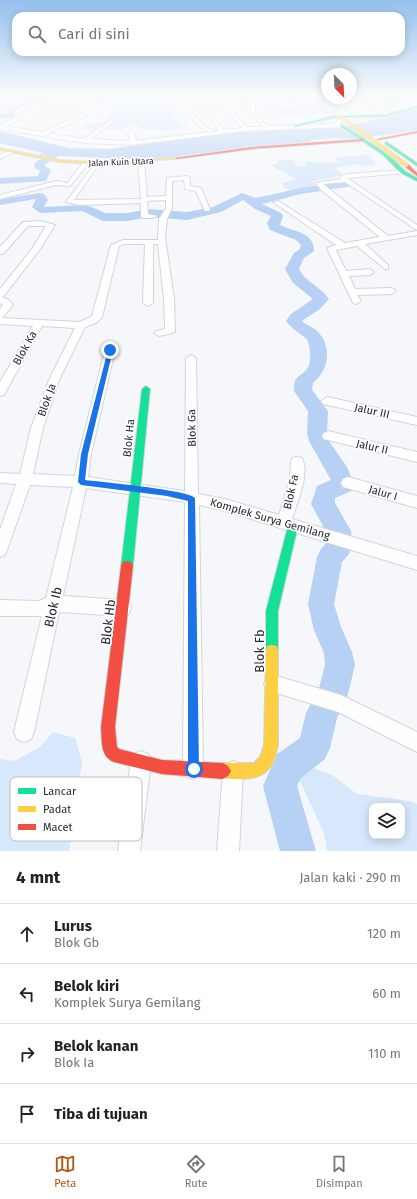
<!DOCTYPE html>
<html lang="id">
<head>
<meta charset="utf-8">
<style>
	body { margin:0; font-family:"Fira Sans",sans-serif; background:#f2f2f2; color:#222 }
	.controls { position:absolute; right:12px; bottom:12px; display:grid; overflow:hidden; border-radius:8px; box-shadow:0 2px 10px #0003 }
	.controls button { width:36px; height:36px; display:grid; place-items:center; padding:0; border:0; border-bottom:1px solid #e0e0e0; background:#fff; color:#222; font:20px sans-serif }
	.compass { position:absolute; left:321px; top:68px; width:36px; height:36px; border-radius:50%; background:#fff; box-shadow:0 2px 10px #0003; rotate:156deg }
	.stop { position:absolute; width:12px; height:12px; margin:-9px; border:3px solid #1a73e8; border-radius:50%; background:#fff }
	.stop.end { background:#1a73e8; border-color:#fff; box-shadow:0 1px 4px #0008 }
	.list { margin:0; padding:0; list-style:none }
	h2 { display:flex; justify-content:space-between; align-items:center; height:52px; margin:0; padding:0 16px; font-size:17px }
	h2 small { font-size:13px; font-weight:400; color:#767676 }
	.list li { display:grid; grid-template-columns:26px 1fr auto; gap:12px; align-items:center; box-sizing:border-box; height:60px; padding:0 16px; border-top:1px solid #e0e0e0 }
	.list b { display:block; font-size:15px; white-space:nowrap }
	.list p { margin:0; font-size:13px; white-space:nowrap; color:#767676 }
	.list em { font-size:13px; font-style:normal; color:#767676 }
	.icon { flex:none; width:22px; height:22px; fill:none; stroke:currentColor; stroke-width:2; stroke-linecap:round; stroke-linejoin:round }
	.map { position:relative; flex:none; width:417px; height:851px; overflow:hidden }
	.search { position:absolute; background:#fff; box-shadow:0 2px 10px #0003; left:12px; right:12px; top:12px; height:44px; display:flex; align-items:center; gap:10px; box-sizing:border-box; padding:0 14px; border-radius:12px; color:#767676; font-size:15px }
	.sheet { height:292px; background:#fff }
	nav { display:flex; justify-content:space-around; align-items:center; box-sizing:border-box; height:56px; border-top:1px solid #e0e0e0; background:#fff; font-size:11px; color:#767676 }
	nav a { display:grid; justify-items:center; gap:2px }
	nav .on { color:#b45309 }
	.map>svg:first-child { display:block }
	.green { fill:#d7e7fc; fill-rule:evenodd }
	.water { fill:#b7d1f5 }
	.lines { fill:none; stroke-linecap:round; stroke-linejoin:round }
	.river { fill:#b7d1f5; fill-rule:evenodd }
	.street-casing { stroke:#d1d5d9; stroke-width:2 }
	.fast-casing { stroke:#d1d5d9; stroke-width:2 }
	.slow-casing { stroke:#d1d5d9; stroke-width:2 }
	.jam-casing { stroke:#d1d5d9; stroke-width:2 }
	.street { fill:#fefefe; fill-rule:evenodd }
	.fast { fill:#16e098; fill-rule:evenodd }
	.slow { fill:#ffcf43; fill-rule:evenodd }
	.jam { fill:#f24e42; fill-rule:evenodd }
	.slow-bridge-far1-casing { stroke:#d1d5d9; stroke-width:4.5; stroke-linecap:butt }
	.slow-bridge-casing { stroke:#d1d5d9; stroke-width:5.5; stroke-linecap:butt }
	.slow-bridge-far1 { stroke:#ffcf43; stroke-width:3.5 }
	.slow-bridge { stroke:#ffcf43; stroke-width:4.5 }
	.route { fill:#1a73e8 }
	.labels { text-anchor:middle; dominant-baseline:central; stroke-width:3.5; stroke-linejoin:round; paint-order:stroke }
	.far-street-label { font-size:9px; fill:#24282e; stroke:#fff }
	.street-label { font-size:11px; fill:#24282e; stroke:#fff }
	.near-street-label { font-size:13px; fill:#24282e; stroke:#fff }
	.key { fill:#fff; stroke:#bdbec0; stroke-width:1 }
	.key-label { font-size:11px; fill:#24282e }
</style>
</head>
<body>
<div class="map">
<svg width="417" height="851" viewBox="0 0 417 851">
	<rect width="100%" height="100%" fill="#f5f7fa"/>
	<path class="green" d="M 103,94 L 149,94 L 138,96 L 142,99 L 157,98 L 175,109 L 173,110 L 176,113 L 170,115 L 188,127 C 176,131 144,132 134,125 L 125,126 L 123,129 L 125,129 L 123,130 L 78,129 L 86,123 L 103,123 L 111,115 L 110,113 L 113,110 L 108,109 L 112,106 L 103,106 L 111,98 L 101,97 Z
		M 336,99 L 344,103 L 337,105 L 350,111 L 332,114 L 319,113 L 284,115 L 262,109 L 260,104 L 269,102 L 288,109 L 308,107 L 305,105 Z
		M 369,155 L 377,165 L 361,166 L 359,164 L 334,168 L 343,175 L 328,179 L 312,181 L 316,185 L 315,186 C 304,188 287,196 282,183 L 296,179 L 270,165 L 278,164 L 277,161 L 292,159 L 297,166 L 306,166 L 304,161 C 316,162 326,164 338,162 L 334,157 Z
		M 53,732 L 75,738 L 82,762 L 69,851 L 0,851 L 0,759 L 14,761 L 39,748 Z
		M 305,765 L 332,775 L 357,794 L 410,801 L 417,804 L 417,851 L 327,851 L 324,833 L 298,777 ZM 372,806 L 402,806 L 402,836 L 372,836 Z"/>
	<path class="water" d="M 417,108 L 417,130 L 356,139 L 335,138 L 310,140 L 311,142 L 250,147 L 148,160 L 39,155 L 43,153 L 0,143 L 0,131 L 68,148 L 110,149 L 216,134 L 349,125 L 370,121 Z"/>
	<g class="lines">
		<path class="river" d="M 21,94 L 28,94 L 28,96 L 34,101 L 15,111 L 15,117 L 0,119 L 0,115 L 8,113 L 8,108 L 24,100 L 20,97 Z
			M 58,149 L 63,152 L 61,154 L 44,165 L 51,170 L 46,181 L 0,184 L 0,178 L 38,176 L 40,171 L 34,167 L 36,162 Z
			M 348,181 L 353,184 L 352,186 L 301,194 L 262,204 L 281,213 L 283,216 L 280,225 C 293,232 314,231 314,251 L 304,258 L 299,269 C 305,282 320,286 329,299 L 320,309 L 302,321 C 307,326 314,327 318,332 C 333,347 328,372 313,383 L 312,390 L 328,411 L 327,433 L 329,441 L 347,467 L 354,484 L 351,491 L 335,498 L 335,503 L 351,531 L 352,546 L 349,554 L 342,562 L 334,604 L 341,627 L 352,652 L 355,665 L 348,694 L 337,718 L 330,748 L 325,759 L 301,778 L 297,786 L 316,851 L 280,851 L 263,786 L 277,754 L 300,738 L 306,713 L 319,688 L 325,665 L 324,653 L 314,630 L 308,604 L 317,557 L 321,549 L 327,542 L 327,533 L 311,504 L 317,486 L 331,480 L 309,441 L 307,433 L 308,411 L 294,391 C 294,387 294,382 296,379 C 299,375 303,374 306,370 C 312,364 311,347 307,340 C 304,335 292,330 286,321 L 291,314 L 313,299 L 293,283 L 285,269 L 294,253 L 300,249 L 301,245 L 296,240 L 270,230 L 267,223 L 271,216 L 255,209 L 243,200 L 221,212 L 187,220 L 148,217 L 128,221 L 103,221 L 82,211 L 40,213 L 32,207 L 36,199 L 0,205 L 0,199 L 40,193 L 44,194 L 48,200 L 44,206 L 46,207 L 82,205 L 92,207 L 105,213 L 128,213 L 148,209 L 187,212 L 213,207 L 242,193 L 256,198 L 301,188 Z"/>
		<defs>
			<path id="street" d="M 55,94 L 61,94 C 54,100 48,100 41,104 C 29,111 19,120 6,126 L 42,132 L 83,114 L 110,94 L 115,94 L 87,116 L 48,133 L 84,139 L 111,120 L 113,122 L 91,139 L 129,141 L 130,137 L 128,134 L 136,124 L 139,126 L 134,134 L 136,137 L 135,141 L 208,132 L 200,127 L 184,109 L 164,94 C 181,94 192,114 203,124 C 206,127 210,129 213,132 L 219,131 L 210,115 L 212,114 L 224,130 L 242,128 L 214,94 L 219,94 L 246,127 L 264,127 L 251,115 L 251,106 L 234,94 L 239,94 L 255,105 L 255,115 L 269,126 L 334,124 C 339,114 373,117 385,115 L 344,98 L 350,98 L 392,115 C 379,122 354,114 338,124 L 343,124 L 341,127 L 245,131 L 131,145 L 84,143 L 0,129 L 0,125 C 14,119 25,110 38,102 C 43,99 50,98 55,94 Z
				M 96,94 L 101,94 L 96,98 L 94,97 Z
				M 277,94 L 283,94 L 306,106 L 302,107 Z
				M 298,94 L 304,94 L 320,103 L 316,104 Z
				M 369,94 L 376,94 L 412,109 L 408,110 Z
				M 404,94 L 411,94 L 417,97 L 417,100 Z
				M 0,101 L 14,102 L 0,103 Z
				M 11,150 L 16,151 L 0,159 L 0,155 Z
				M 141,161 L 144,163 L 147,197 L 166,196 L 167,178 L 187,176 L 190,178 L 190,186 L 201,188 L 210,210 L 205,211 L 196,191 L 185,189 L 184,180 L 172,181 L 172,208 L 167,219 L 165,237 L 174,299 L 175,331 L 173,333 L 159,336 L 154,333 L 156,331 L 165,329 L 164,299 L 158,244 L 153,244 L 153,303 L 148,306 L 143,303 L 145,244 L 124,244 L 119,246 L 102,317 L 96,323 L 85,327 L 59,380 L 43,428 L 33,474 L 75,476 L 79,454 L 105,350 L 110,347 L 115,350 L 91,454 L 88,477 L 185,491 L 186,358 L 191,355 L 196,358 L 198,494 L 225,499 L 279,515 L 290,479 L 291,462 L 292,458 L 297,457 L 302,458 C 310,475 297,502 292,519 L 417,556 L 417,570 L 225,511 L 199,505 L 203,769 L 200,776 L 193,779 L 186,776 L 183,769 L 185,502 L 86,488 L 63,596 L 123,600 L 129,602 L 131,608 L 129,614 L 123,616 L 59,612 L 34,732 L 31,739 L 24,742 L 17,739 L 14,732 L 42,616 L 0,616 L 0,600 L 39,601 L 46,598 L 73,487 L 30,485 L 7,550 L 5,555 L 0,557 L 0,530 L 16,484 L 0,483 L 0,473 L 20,474 L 31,428 L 49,380 L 75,328 L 42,326 L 4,395 L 0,396 L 0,382 L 33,326 L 0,324 L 0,309 L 3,305 L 0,303 L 0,289 L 32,249 L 46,226 L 28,226 L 3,254 L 0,254 L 0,247 L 23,222 L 40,221 L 55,225 L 38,252 L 3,297 L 1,297 L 9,300 L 13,305 L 2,318 L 80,322 L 92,316 L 111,245 L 123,240 L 158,240 L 159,219 L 166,208 L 166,200 L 147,201 L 148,214 L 157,216 L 153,218 L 141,218 L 141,203 L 80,205 L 66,202 L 96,162 L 99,164 L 74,200 L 141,199 L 138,163 Z
				M 83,163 L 88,164 L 70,186 L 56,185 L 0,199 L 0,195 L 56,181 L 67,183 Z
				M 403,170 L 405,171 L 405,173 L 347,178 L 417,225 L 417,230 L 345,182 L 323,184 L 388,236 L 417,231 L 417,235 L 365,244 L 388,265 L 388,269 L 385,269 L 357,246 L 336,250 L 346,271 L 370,269 L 374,272 L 370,275 L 349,276 L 355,289 L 392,288 L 396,291 L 392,294 L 357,295 L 361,301 L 356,304 L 353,303 L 327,248 L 336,245 L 273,202 L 278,201 L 345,243 L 380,237 L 321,190 L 316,183 L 341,179 L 341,176 L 347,174 Z
				M 327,397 L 417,417 L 417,425 L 323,404 L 321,401 Z
				M 328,431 L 417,452 L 417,462 L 324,439 L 322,436 L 324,433 Z
				M 348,477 L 417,496 L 417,508 L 343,487 L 341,483 L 343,479 Z
				M 273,675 L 341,695 L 417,732 L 417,752 L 338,712 L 267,690 L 264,684 L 267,678 Z
				M 141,751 L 148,754 L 151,761 L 140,851 L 118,851 L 131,761 L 134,754 Z
				M 233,761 L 240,764 L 243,771 L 239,851 L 217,851 L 223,771 L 226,764 Z"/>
			<path id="fast" d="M 417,106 L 417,108 L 385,117 L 333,118 L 295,127 L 293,126 L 333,116 L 385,115 Z
				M 341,124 L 387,153 L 405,171 L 417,178 L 417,181 L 401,173 L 383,155 L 340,126 Z
				M 385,142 L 387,142 L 417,163 L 417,166 L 385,144 Z
				M 146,386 L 150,389 L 133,566 L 131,570 L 127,571 L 123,570 L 121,566 L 142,389 Z
				M 293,521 L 297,523 L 298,526 L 278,611 L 278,651 L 277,656 L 272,657 L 267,656 L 266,651 L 266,611 L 288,526 L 289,523 Z"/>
			<path id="slow" d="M 0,148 L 60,160 L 113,163 L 177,157 L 179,158 L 113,165 L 60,162 L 0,150 Z
				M 272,645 L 277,646 L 278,651 L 278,745 C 274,769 265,779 239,779 C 232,779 225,779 218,776 L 215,771 L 218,766 L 223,763 L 254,763 L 260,757 L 264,745 L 266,651 L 267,646 Z"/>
			<path id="jam" d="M 417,131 L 417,133 L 379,140 L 377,139 Z
				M 363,139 L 364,141 L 252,149 L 177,159 L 175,158 L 252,147 Z
				M 404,164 L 408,164 L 417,173 L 417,176 L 404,166 Z
				M 127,561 L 131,562 L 133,566 L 115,727 L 117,747 L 119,749 L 162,760 L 223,763 L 228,766 L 231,771 L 228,776 L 223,779 L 162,774 L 114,762 C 100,757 102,740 101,727 L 121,566 L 123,562 Z"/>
		</defs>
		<use href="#street" class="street-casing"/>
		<use href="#fast" class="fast-casing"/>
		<use href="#slow" class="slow-casing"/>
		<use href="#jam" class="jam-casing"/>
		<use href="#street" class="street"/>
		<use href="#fast" class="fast"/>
		<use href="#slow" class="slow"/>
		<use href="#jam" class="jam"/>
		<defs>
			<path id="slow-bridge-far1" d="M 339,116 L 377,143"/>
			<path id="slow-bridge" d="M 375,142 L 406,165"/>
		</defs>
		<use href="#slow-bridge-far1" class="slow-bridge-far1-casing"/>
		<use href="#slow-bridge" class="slow-bridge-casing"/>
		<use href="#slow-bridge-far1" class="slow-bridge-far1"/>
		<use href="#slow-bridge" class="slow-bridge"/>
	</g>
	<linearGradient id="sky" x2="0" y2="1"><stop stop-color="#94c0ed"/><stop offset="0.44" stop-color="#fafbfd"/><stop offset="1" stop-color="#fafbfd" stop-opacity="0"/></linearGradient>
	<rect width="417" height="214" fill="url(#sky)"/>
	<path class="route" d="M 110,348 L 113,350 L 88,454 L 85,480 C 101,482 189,490 195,498 L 199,769 L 197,773 L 194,774 L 190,773 L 188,769 L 188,501 L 167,496 L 81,485 L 78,482 L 81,454 L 108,350 Z"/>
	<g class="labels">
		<g class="far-street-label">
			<text transform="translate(121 162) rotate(-2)">Jalan Kuin Utara</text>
		</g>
		<g class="street-label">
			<text transform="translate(25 348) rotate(-61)">Blok Ka</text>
			<text transform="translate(47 400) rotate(-70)">Blok Ja</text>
			<text transform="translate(372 411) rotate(13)">Jalur III</text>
			<text transform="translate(192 428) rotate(-91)">Blok Ga</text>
			<text transform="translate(129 438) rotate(-84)">Blok Ha</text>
			<text transform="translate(372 447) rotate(13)">Jalur II</text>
			<text transform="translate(291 492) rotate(-77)">Blok Fa</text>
			<text transform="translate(383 493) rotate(16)">Jalur I</text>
			<text transform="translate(270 519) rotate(16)">Komplek Surya Gemilang</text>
		</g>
		<g class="near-street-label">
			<text transform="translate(53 607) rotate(-77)">Blok Ib</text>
			<text transform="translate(108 622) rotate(-83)">Blok Hb</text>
			<text transform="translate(259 651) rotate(-90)">Blok Fb</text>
		</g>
	</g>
	<rect x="10" y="777" width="132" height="64" rx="6" class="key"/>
	<rect x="18" y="788" width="18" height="6" fill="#16e098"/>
	<rect x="18" y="806" width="18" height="6" fill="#ffcf43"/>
	<rect x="18" y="824" width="18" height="6" fill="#f24e42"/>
	<g class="key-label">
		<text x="43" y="795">Lancar</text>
		<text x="43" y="813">Padat</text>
		<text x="43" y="831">Macet</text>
	</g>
</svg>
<div class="controls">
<button><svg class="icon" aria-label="layers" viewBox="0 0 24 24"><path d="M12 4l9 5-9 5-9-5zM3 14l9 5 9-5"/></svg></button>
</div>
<svg class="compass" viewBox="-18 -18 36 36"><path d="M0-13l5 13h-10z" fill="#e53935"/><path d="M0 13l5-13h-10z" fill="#767676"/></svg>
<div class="stop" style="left:194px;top:769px"></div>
<div class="stop end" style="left:110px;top:350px"></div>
<div class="search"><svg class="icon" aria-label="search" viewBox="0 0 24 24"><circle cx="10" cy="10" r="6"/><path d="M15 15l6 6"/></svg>Cari di sini</div>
</div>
<section class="sheet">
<h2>4 mnt<small>Jalan kaki · 290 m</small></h2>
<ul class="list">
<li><svg class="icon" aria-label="ahead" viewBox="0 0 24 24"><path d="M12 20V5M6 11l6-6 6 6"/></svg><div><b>Lurus</b><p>Blok Gb</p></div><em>120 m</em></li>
<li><svg class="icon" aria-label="left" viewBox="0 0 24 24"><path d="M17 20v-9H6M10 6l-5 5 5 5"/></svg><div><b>Belok kiri</b><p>Komplek Surya Gemilang</p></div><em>60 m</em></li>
<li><svg class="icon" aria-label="right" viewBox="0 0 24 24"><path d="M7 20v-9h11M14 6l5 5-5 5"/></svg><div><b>Belok kanan</b><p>Blok Ia</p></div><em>110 m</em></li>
<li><svg class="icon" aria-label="arrive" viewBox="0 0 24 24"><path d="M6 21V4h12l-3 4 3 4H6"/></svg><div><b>Tiba di tujuan</b></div></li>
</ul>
</section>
<nav>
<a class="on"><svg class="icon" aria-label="map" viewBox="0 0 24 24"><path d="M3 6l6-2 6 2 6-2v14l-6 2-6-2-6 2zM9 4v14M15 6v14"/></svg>Peta</a>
<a><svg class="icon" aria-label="directions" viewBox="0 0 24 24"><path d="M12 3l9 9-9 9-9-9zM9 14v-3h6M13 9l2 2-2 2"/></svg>Rute</a>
<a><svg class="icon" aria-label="saved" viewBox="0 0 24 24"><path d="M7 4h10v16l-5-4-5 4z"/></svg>Disimpan</a>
</nav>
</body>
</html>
